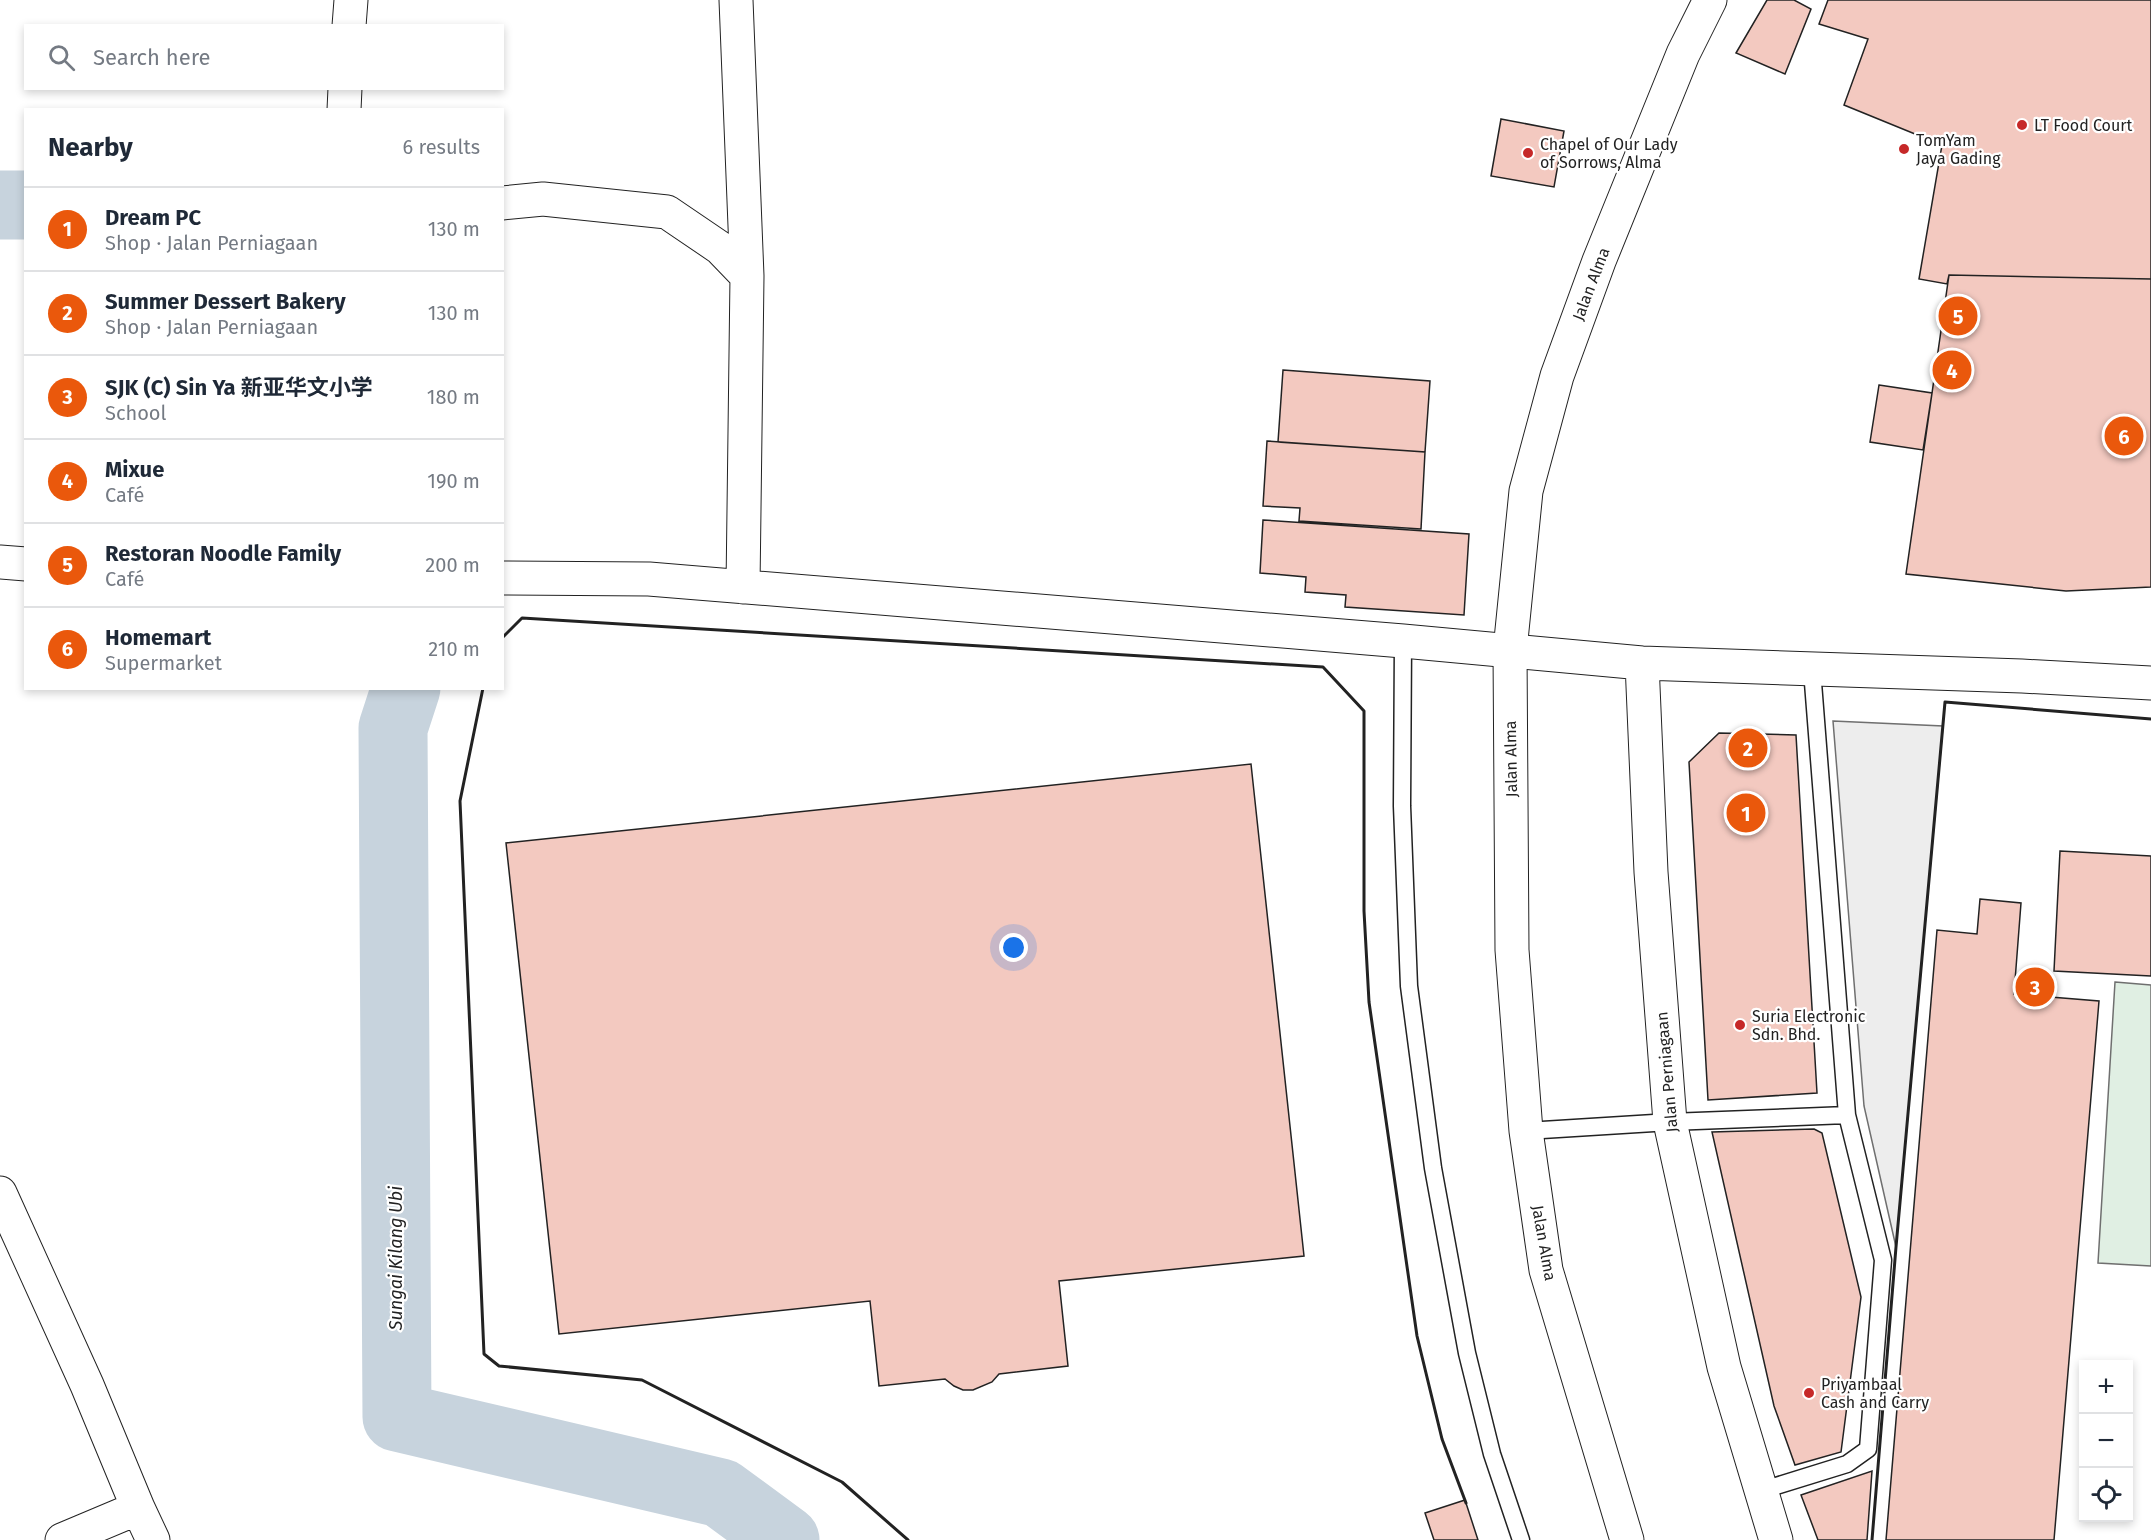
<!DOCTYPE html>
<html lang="en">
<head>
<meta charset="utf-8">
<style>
	body { margin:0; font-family:"Fira Sans","Noto Sans SC",sans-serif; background:#f2f2f3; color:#1f2937 }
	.controls { position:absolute; right:18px; bottom:18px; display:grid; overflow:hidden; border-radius:0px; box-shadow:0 3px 9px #0003 }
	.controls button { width:54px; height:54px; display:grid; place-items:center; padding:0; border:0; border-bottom:2px solid #e0e1e3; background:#fff; color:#1f2937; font:30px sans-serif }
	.you { position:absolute; left:1014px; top:948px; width:21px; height:21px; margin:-15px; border:4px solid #fff; border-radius:50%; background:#1a73e8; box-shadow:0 0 0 9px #1a73e833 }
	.badge { display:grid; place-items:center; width:39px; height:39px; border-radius:50%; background:#ea580c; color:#fff; font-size:20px; font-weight:700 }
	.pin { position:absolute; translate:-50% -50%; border:3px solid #fff; box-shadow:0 2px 6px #0006 }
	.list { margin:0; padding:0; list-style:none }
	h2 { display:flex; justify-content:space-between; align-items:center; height:78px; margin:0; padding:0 24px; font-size:26px }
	h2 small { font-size:20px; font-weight:400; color:#747a83 }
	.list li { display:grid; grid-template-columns:39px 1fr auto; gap:18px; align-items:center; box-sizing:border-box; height:84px; padding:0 24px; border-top:2px solid #e0e1e3 }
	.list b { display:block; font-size:22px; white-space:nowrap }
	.list p { margin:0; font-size:20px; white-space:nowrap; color:#747a83 }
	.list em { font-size:20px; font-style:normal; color:#747a83 }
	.icon { flex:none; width:33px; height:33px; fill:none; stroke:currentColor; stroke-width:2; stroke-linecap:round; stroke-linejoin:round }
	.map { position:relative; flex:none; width:2151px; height:1540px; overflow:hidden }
	.search { position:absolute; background:#fff; box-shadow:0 3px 9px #0003; left:24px; top:24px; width:480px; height:66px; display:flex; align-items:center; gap:15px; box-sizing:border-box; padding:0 21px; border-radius:0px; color:#747a83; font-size:22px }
	.panel { position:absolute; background:#fff; box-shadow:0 3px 9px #0003; left:24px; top:108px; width:480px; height:582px; border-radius:0px }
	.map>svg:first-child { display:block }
	.green { fill:#e0efe3; stroke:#6f6f6f; stroke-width:1.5 }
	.parking { fill:#ededed; stroke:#6f6f6f; stroke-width:1.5 }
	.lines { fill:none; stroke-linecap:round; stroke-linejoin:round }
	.river { stroke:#c7d3dd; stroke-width:69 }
	.building { fill:#f3c9c0; stroke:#222; stroke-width:1.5 }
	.lane-casing { stroke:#222; stroke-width:19 }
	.street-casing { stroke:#222; stroke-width:35 }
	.secondary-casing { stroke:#222; stroke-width:35 }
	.lane { stroke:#fff; stroke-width:16 }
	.street { stroke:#fff; stroke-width:33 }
	.secondary { stroke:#fff; stroke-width:33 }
	.wall { stroke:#222; stroke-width:3 }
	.poi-dot { fill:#c62828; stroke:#fff; stroke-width:2 }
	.labels { text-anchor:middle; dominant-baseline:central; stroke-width:4.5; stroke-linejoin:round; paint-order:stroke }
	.poi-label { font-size:16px; fill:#222; stroke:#fff; text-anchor:start }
	.street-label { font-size:16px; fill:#222; stroke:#fff }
	.water-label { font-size:18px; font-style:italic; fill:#222; stroke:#fff }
</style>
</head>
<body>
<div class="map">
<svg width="2151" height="1540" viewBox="0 0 2151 1540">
	<rect width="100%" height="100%" fill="#fff"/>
	<path class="green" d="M 2115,982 L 2151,985 L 2151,1266 L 2098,1263 Z"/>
	<path class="parking" d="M 1833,721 L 1943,726 L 1896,1247 L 1864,1106 Z"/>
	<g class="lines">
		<path class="river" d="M 0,205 L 26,205
			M 406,688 L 393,728 L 397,1417 L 721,1493 L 785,1540"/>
	</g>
	<path class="building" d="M 1767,0 L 1794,0 L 1811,9 L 1785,74 L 1736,53 Z
		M 1828,0 L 2151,0 L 2151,279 L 1949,275 L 1947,284 L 1919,279 L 1942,145 L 1844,105 L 1868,39 L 1819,24 Z
		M 1501,119 L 1564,131 L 1554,187 L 1491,176 Z
		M 1949,275 L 2151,279 L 2151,587 L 2066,591 L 1906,574 Z
		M 1283,370 L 1430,381 L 1425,452 L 1278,442 Z
		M 1879,385 L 1932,393 L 1923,450 L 1870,442 Z
		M 1267,441 L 1425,452 L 1421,529 L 1299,521 L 1300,508 L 1263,506 Z
		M 1263,520 L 1469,534 L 1464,615 L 1345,607 L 1346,595 L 1305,592 L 1306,577 L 1260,573 Z
		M 1719,733 L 1796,735 L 1817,1093 L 1708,1100 L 1689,762 Z
		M 1251,764 L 1304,1256 L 1059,1281 L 1068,1366 L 999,1374 L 992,1382 L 973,1390 L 963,1390 L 954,1386 L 945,1379 L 879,1386 L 870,1301 L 559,1334 L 506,843 Z
		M 2060,851 L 2151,856 L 2151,976 L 2054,971 Z
		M 1980,899 L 2021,903 L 2014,994 L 2099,1001 L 2054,1540 L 1886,1540 L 1937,930 L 1977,934 Z
		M 1814,1129 L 1822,1133 L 1861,1297 L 1841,1452 L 1795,1465 L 1774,1406 L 1712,1132 Z
		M 1872,1471 L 1867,1540 L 1818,1540 L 1801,1495 Z
		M 1465,1500 L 1478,1540 L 1434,1540 L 1425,1513 Z"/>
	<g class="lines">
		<defs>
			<path id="lane" d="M 1403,641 L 1402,806 L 1409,986 L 1433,1168 L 1467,1353 L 1492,1454 L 1521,1540
				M 1526,1131 L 1670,1122 L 1847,1115
				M 1760,1491 L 1847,1464 L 1868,1449 L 1883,1260 L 1847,1115 L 1812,670"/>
			<path id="street" d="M 736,0 L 747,276 L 743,587
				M 349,26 L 351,0
				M 344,110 L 345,88
				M 502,203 L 543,199 L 667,212 L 720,248 L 747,276
				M 0,562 L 26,564
				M 502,578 L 649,579 L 1403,641 L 1642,663 L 2022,676 L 2151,683
				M 1642,663 L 1651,872 L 1670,1122 L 1724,1367 L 1776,1540
				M 0,1193 L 87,1385 L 138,1508 L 153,1540
				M 62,1540 L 138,1508"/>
			<path id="secondary" d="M 1627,1540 L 1546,1270 L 1526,1131 L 1512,950 L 1510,650 L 1526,491 L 1557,376 L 1599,261 L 1683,54 L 1710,0"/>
		</defs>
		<use href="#lane" class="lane-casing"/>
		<use href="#street" class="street-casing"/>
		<use href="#secondary" class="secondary-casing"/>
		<use href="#lane" class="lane"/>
		<use href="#street" class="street"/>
		<use href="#secondary" class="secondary"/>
		<path class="wall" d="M 502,638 L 522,618 L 1323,667 L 1364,711 L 1364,911 L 1369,1002 L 1417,1336 L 1442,1439 L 1466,1503
			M 483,688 L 460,801 L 484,1354 L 499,1366 L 642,1380 L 842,1482 L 908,1540
			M 1872,1540 L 1896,1247 L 1945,702 L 2151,719"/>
	</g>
	<g class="poi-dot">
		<circle cx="2022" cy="125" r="6"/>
		<circle cx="1904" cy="149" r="6"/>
		<circle cx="1528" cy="153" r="6"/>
		<circle cx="1740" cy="1025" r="6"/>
		<circle cx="1809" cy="1393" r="6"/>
	</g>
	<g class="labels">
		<g class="poi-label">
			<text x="2034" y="125">LT Food Court</text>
			<text x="1916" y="140">TomYam<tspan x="1916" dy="18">Jaya Gading</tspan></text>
			<text x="1540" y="144">Chapel of Our Lady<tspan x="1540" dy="18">of Sorrows, Alma</tspan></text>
			<text x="1752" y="1016">Suria Electronic<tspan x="1752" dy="18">Sdn. Bhd.</tspan></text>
			<text x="1821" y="1384">Priyambaal<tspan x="1821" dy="18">Cash and Carry</tspan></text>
		</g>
		<g class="street-label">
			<text transform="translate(1591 284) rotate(-69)">Jalan Alma</text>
			<text transform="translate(1511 759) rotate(-91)">Jalan Alma</text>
			<text transform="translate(1667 1072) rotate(-95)">Jalan Perniagaan</text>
			<text transform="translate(1544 1243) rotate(80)">Jalan Alma</text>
		</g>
		<g class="water-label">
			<text transform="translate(396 1258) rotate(-90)">Sungai Kilang Ubi</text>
		</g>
	</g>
</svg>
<div class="controls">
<button>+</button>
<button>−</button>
<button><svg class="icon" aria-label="locate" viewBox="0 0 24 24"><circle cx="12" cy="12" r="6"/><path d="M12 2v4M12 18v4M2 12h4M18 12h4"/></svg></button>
</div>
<div class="you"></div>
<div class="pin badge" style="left:1746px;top:813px">1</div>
<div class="pin badge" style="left:1748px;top:748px">2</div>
<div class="pin badge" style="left:2035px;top:987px">3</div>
<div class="pin badge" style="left:1952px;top:370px">4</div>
<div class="pin badge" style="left:1958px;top:316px">5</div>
<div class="pin badge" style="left:2124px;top:436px">6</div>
<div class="search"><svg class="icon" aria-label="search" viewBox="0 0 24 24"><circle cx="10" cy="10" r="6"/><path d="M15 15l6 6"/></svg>Search here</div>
<section class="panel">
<h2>Nearby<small>6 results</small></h2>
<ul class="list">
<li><span class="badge">1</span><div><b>Dream PC</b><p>Shop · Jalan Perniagaan</p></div><em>130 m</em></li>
<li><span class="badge">2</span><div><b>Summer Dessert Bakery</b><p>Shop · Jalan Perniagaan</p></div><em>130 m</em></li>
<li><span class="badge">3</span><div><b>SJK (C) Sin Ya 新亚华文小学</b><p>School</p></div><em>180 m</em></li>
<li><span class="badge">4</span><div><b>Mixue</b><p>Café</p></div><em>190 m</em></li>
<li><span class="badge">5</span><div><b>Restoran Noodle Family</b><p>Café</p></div><em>200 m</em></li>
<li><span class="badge">6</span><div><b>Homemart</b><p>Supermarket</p></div><em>210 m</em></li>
</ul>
</section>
</div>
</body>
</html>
